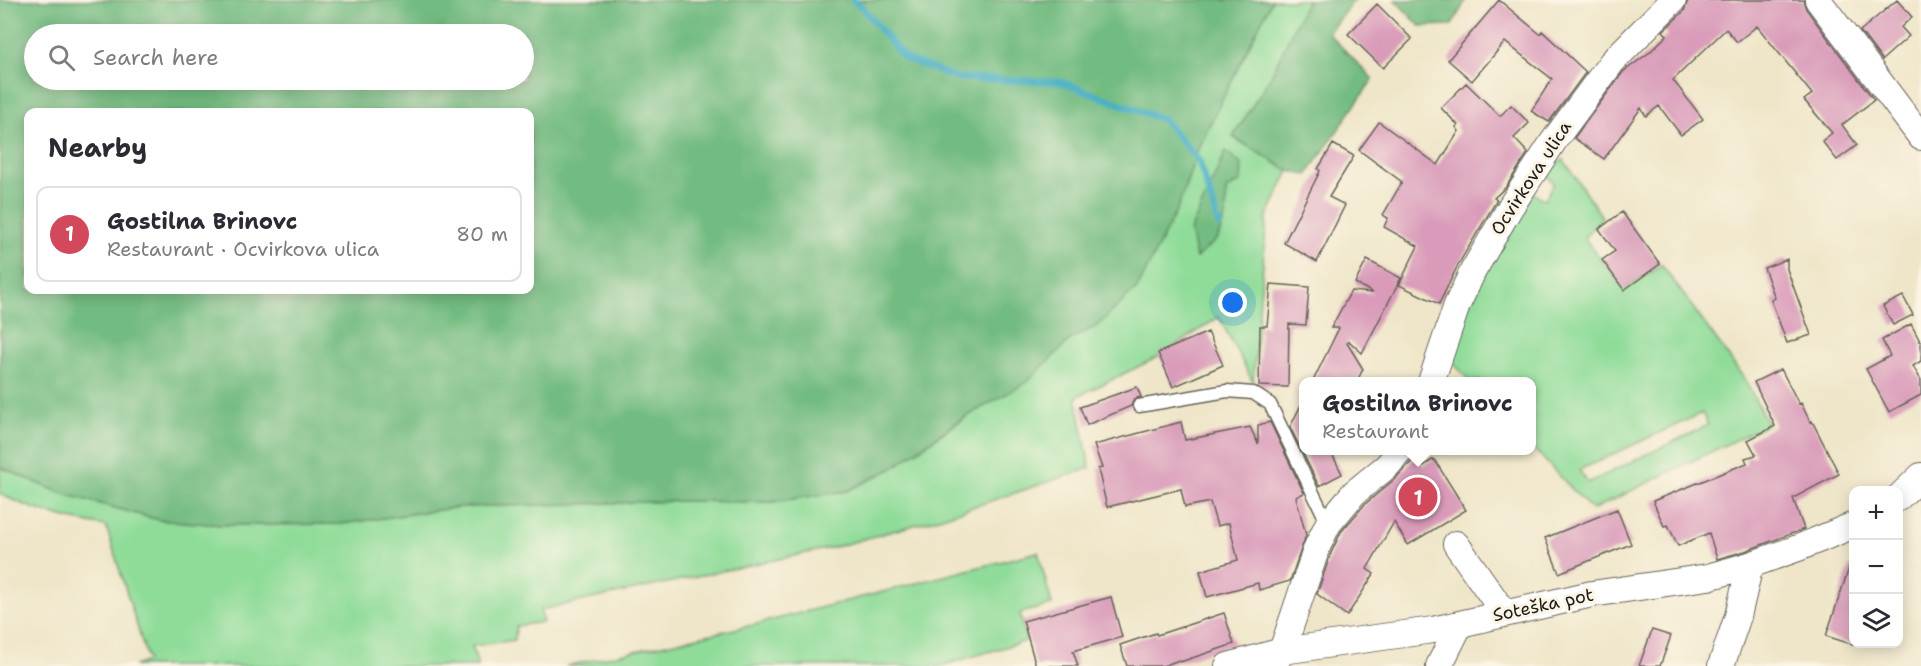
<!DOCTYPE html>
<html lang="en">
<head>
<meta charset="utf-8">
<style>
	body { margin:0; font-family:"Shantell Sans",sans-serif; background:#f2f2f3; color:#2b2b33 }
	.controls { position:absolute; right:18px; bottom:18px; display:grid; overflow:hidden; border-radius:12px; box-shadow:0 3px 15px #0003 }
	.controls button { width:54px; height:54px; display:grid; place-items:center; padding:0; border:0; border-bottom:2px solid #e1e1e2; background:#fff; color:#2b2b33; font:30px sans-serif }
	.you { position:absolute; left:1233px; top:303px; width:21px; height:21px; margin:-15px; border:4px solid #fff; border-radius:50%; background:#1a73e8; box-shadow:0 0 0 9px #1a73e833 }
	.badge { display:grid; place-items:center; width:39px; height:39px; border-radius:50%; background:#d1495b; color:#fff; font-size:20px; font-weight:700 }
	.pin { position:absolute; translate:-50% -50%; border:3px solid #fff; box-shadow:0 2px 6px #0006 }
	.popup { position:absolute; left:1299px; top:377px; width:237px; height:78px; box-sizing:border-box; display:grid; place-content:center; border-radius:12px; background:#fff; filter:drop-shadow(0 2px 4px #0005); font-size:20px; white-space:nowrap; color:#7c7c81 }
	.popup b { font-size:22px; color:#2b2b33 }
	.popup::after { content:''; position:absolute; left:50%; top:100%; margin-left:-12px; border:12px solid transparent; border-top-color:#fff }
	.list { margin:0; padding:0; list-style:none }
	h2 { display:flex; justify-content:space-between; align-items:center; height:78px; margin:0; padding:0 24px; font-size:26px }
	h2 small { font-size:20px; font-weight:400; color:#7c7c81 }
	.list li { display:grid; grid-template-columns:39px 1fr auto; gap:18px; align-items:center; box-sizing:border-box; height:96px; margin:0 12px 12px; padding:0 12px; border:2px solid #e1e1e2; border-radius:12px }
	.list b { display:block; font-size:22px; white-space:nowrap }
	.list p { margin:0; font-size:20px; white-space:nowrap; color:#7c7c81 }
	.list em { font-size:20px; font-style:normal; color:#7c7c81 }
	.icon { flex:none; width:33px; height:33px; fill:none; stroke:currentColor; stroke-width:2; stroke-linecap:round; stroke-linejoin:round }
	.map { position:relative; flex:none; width:1921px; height:666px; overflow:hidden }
	.search { position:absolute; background:#fff; box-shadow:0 3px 15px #0003; left:24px; top:24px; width:510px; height:66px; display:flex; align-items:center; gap:15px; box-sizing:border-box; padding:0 21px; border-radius:33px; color:#7c7c81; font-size:22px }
	.panel { position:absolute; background:#fff; box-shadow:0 3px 15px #0003; left:24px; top:108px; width:510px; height:186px; border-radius:12px }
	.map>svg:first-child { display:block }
	.green { fill:#8fdc99; stroke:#567c5a; stroke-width:1.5; fill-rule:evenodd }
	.forest { fill:#73bc81; stroke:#486c4e; stroke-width:1.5; fill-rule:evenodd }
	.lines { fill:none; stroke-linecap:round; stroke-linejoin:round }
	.stream { stroke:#43aec2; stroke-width:7 }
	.building { fill:#d99bb9 }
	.lane-casing { stroke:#666359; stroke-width:15 }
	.street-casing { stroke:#666359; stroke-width:28 }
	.lane { stroke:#fff; stroke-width:12 }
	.street { stroke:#fff; stroke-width:26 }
	.labels { text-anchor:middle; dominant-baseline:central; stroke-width:6; stroke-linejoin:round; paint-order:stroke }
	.street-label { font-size:18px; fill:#1c1c1c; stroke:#fcf5e5 }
</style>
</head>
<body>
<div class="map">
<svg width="1921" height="666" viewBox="0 0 1921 666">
	<rect width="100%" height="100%" fill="#fcf5e5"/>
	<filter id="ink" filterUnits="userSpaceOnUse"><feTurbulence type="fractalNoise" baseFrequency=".0167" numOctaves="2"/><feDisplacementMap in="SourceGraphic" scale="12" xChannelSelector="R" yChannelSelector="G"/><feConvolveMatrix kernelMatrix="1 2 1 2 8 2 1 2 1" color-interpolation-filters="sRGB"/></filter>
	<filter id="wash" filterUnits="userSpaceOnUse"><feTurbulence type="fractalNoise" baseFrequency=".008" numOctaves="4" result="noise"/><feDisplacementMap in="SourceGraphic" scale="24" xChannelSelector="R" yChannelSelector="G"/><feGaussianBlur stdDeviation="1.35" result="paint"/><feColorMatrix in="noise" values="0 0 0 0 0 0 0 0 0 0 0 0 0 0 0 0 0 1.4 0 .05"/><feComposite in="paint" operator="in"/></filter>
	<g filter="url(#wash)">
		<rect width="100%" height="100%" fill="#efe6c9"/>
		<path class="green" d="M 1272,0 L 1307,0 L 1270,78 L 1233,137 L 1289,171 L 1267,216 L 1253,382 L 1219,317 L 1158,357 L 1076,397 L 1090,468 L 936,519 L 835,547 L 540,610 L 543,622 L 516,626 L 515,640 L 472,646 L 478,666 L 134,666 L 148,661 L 106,526 C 68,520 34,511 0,494 L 0,467 L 61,493 L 159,520 L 223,525 L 341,524 L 460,507 L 681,501 L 772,502 L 847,491 L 891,469 L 1050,359 L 1072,338 L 1097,326 L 1138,287 L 1179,205 L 1199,146 ZM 1226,151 L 1226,214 L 1196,258 Z
			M 1563,159 L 1602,217 L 1584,238 L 1625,289 L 1662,265 L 1743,377 L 1768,424 L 1592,510 L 1532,447 L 1532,382 L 1470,381 L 1449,359 L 1473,289 L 1531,192 L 1545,200 L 1554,183 L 1544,173 ZM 1702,413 L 1708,425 L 1588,483 L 1579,470 Z
			M 1038,552 L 1052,605 L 1020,613 L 1026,641 L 940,666 L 566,666 L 753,625 Z"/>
		<path class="forest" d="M 0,0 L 1272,0 L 1199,146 L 1179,205 L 1138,287 L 1097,326 L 1072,338 L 1026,383 L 960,420 L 891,469 L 847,491 L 772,502 L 681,501 L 460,507 L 341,524 L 223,525 L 159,520 L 61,493 L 0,467 ZM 524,34 L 524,80 L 34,80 L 34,34 ZM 530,112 L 530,290 L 28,290 L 28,112 Z
			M 1307,0 L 1354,0 L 1328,33 L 1373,79 L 1307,175 L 1289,171 L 1233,137 L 1270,78 Z
			M 1395,0 L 1466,0 L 1452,25 L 1420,26 Z
			M 1226,151 L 1242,165 L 1241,181 L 1226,190 L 1226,214 L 1218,238 L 1196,258 L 1190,231 Z"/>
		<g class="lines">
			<path class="stream" d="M 853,0 L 861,6 L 904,58 L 957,78 L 1061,82 L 1164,120 L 1199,161 L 1219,225"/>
		</g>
		<g id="blocks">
			<path class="building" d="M 1499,0 L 1540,34 L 1542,31 L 1586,72 L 1549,122 L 1531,111 L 1552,79 L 1505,42 L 1472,81 L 1448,60 Z
				M 1688,0 L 1803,0 L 1806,9 L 1874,100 L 1842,125 L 1857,145 L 1837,160 L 1822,141 L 1832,133 L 1804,100 L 1812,94 L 1757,26 L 1737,42 L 1726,29 L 1673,80 L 1703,119 L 1681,135 L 1659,106 L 1646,116 L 1641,108 L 1604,159 L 1574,138 L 1623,72 L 1650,52 L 1667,35 L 1663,31 L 1684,11 Z
				M 1897,0 L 1912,17 L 1901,27 L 1909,36 L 1882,60 L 1860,31 Z
				M 1377,4 L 1412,39 L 1383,68 L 1348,34 Z
				M 1466,83 L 1500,116 L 1511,105 L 1529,123 L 1514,138 L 1528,153 L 1506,187 L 1494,198 L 1497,200 L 1459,263 L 1439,304 L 1399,285 L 1418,246 L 1384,227 L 1388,218 L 1383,215 L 1402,182 L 1359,150 L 1379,122 L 1438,165 L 1459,131 L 1456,127 L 1458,125 L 1441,108 Z
				M 1333,144 L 1354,156 L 1329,197 L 1345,205 L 1317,262 L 1284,243 L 1320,171 L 1318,169 Z
				M 1622,212 L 1660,264 L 1624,290 L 1602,260 L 1615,251 L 1599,229 Z
				M 1787,259 L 1787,269 L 1811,335 L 1787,343 L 1771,300 L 1775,298 L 1764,268 Z
				M 1367,260 L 1401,278 L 1362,353 L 1349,341 L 1347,343 L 1363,369 L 1357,381 L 1313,381 L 1339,328 L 1331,328 L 1351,291 L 1373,293 L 1355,283 Z
				M 1271,284 L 1309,287 L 1306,325 L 1289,324 L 1288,387 L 1259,386 L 1260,326 L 1267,326 Z
				M 1903,296 L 1913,315 L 1893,325 L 1883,306 Z
				M 1911,324 L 1921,343 L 1921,361 L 1913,366 L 1921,380 L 1921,395 L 1889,412 L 1866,369 L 1890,356 L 1882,340 Z
				M 1208,332 L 1223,365 L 1173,387 L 1158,353 Z
				M 1781,369 L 1799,404 L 1801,403 L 1810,422 L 1812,421 L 1839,474 L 1793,498 L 1804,529 L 1745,551 L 1717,559 L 1709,533 L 1678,546 L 1668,525 L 1664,526 L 1653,501 L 1747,463 L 1745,458 L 1756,455 L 1748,440 L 1775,426 L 1754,382 Z
				M 1137,387 L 1141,397 L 1134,399 L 1131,406 L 1087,425 L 1080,407 Z
				M 1304,399 L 1304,450 L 1330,450 L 1342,474 L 1319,486 L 1290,427 Z
				M 1181,422 L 1185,440 L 1250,427 L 1258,444 L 1258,425 L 1270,422 L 1304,493 L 1296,497 L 1306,535 L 1290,581 L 1259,590 L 1258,583 L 1207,597 L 1200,571 L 1238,560 L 1229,523 L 1217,526 L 1210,502 L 1185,507 L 1181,489 L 1107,507 L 1098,469 L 1102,468 L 1094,445 Z
				M 1417,456 L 1423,466 L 1434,459 L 1466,510 L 1408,545 L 1394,522 L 1367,569 L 1374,574 L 1347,616 L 1317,594 L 1331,553 L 1341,532 L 1365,504 L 1396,478 Z
				M 1617,509 L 1631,544 L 1559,573 L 1545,538 Z
				M 1850,565 L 1854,566 L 1854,645 L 1826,636 Z
				M 1111,597 L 1122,637 L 1073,651 L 1078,666 L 1036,666 L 1023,621 Z
				M 1224,613 L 1234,644 L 1180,662 L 1179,660 L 1163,666 L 1127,666 L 1120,645 L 1156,633 L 1157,635 Z
				M 1652,630 L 1671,636 L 1660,666 L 1639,666 Z"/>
		</g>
	</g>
	<g filter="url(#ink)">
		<use href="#blocks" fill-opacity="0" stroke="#666359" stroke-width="1.5"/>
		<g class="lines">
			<defs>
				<path id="lane" d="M 1139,406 L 1227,391 L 1253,393 L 1270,404 L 1328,524"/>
				<path id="street" d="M 1818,0 L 1921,137
					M 1431,382 L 1457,305 L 1473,271 L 1511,206 L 1555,139 L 1612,62 L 1673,0
					M 1898,498 L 1921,476
					M 1456,544 L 1504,613
					M 1275,663 L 1282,651 L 1317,547 L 1328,524 L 1354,493 L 1387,466 L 1401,450
					M 1228,666 L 1282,651 L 1433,630 L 1592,594 L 1708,577 L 1750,565 L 1798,548 L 1854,525
					M 1439,666 L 1460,624
					M 1721,666 L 1738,616 L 1750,565"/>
			</defs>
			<use href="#lane" class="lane-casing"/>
			<use href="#street" class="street-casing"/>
			<use href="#lane" class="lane"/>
			<use href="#street" class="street"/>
		</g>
	</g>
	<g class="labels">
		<g class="street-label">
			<text transform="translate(1531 178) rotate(-57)">Ocvirkova ulica</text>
			<text transform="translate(1543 605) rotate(-12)">Soteška pot</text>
		</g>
	</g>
</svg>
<div class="controls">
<button>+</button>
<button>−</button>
<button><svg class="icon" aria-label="layers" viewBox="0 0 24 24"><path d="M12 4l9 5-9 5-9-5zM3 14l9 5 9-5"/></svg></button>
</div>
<div class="you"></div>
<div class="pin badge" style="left:1418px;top:497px">1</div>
<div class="popup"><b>Gostilna Brinovc</b>Restaurant</div>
<div class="search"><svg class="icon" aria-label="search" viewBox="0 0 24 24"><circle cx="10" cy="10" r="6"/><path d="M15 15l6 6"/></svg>Search here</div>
<section class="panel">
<h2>Nearby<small></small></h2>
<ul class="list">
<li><span class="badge">1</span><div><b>Gostilna Brinovc</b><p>Restaurant · Ocvirkova ulica</p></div><em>80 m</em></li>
</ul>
</section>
</div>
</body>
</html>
